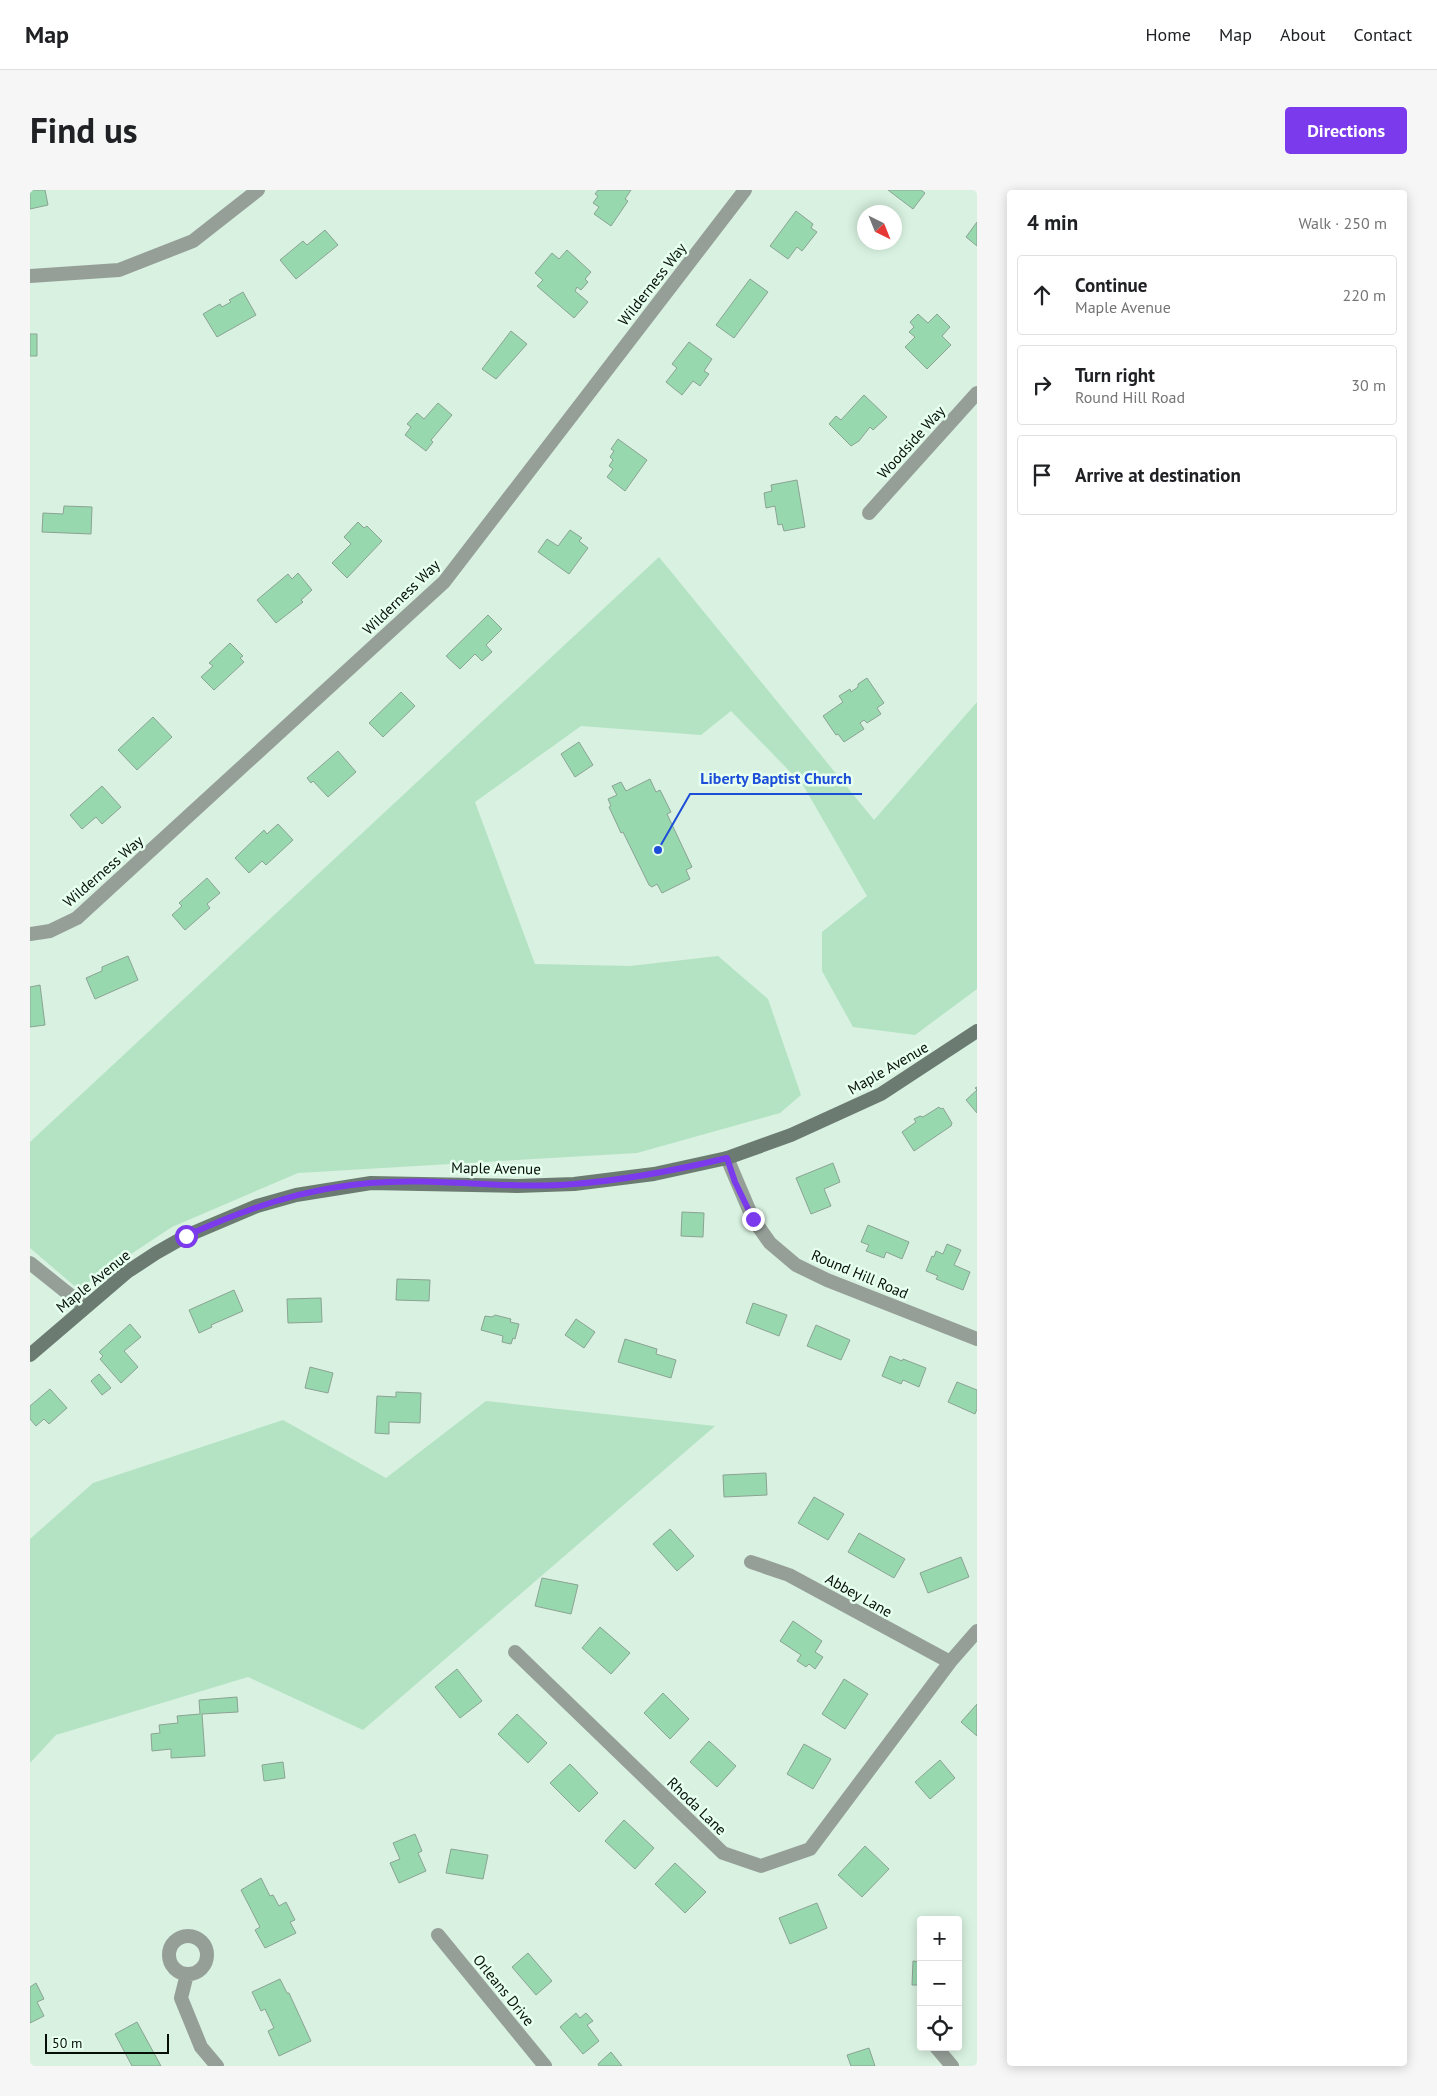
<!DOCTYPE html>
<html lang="en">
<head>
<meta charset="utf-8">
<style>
	body { margin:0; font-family:"PT Sans",sans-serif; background:#f6f6f6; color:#202124 }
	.controls { position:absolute; right:15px; bottom:15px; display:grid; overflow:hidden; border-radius:5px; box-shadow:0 2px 12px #0003 }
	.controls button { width:45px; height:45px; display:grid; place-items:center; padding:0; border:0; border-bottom:1px solid #e0e0e0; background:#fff; color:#202124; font:25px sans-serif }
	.compass { position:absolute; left:827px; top:15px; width:45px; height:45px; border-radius:50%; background:#fff; box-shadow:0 2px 12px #0003; rotate:137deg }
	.scale { position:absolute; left:15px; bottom:12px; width:124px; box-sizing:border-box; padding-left:5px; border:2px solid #060e08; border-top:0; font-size:14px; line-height:18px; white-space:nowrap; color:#060e08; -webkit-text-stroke:4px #e6ffee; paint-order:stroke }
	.stop { position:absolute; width:15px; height:15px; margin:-11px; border:4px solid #7c3aed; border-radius:50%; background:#fff }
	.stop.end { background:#7c3aed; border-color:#fff; box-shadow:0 1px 5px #0008 }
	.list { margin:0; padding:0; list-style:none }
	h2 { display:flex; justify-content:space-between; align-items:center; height:65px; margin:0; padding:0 20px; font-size:21px }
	h2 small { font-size:16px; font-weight:400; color:#757577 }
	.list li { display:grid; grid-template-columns:32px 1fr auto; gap:15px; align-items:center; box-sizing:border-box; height:80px; margin:0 10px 10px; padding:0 10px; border:1px solid #e0e0e0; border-radius:5px }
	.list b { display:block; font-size:19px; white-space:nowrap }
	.list p { margin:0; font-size:16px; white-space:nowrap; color:#757577 }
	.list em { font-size:16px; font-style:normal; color:#757577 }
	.icon { flex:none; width:28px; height:28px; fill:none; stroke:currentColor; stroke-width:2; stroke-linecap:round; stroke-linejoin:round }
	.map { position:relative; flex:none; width:947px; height:1876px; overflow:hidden; border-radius:5px }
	header { display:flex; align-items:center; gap:30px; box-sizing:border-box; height:70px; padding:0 25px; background:#fff; border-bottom:1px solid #e0e0e0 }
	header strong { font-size:24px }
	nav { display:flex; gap:28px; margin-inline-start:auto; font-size:18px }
	.intro { display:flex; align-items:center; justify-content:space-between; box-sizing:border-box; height:120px; padding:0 30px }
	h1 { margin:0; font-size:35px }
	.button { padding:12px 22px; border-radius:5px; background:#7c3aed; color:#fff; font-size:18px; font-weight:700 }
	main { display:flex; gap:30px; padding:0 30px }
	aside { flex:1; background:#fff; border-radius:5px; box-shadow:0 2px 12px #0003 }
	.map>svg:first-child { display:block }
	.green { fill:#b4e3c4 }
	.building { fill:#98d8af; stroke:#8ba393 }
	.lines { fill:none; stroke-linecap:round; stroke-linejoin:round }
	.minor { stroke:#959f98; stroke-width:14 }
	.secondary { stroke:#6c7b71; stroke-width:14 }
	.route { stroke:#7c3aed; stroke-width:6 }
	.labels { text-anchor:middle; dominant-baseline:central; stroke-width:5; stroke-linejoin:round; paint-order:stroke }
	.street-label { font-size:15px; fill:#060e08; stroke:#e6ffee }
	.leader { fill:none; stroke:#1d4ed8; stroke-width:2 }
	.callout-dot { fill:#1d4ed8; stroke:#e6ffee; stroke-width:2 }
	.callout-label { font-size:16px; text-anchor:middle; font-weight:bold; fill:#1d4ed8; stroke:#e6ffee; stroke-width:5; stroke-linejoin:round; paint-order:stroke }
</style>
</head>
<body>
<header>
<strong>Map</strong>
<nav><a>Home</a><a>Map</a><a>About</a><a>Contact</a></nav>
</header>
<div class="intro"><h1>Find us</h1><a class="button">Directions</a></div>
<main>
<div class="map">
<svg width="947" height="1876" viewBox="0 0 947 1876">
	<rect width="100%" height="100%" fill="#d8f1e0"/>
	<path class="green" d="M 629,367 L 844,630 L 947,512 L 947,799 L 885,845 L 823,837 L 792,781 L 792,742 L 837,706 L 773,595 L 701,521 L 671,545 L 551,536 L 445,612 L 505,774 L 600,776 L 688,766 L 738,809 L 771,905 L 750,923 L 607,963 L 268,983 L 142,1037 L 48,1099 L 0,1058 L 0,952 Z
		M 456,1211 L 685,1236 L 333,1540 L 218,1487 L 26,1545 L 0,1573 L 0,1349 L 63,1293 L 253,1230 L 356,1288 Z"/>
	<path class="building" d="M 0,0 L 15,0 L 18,15 L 0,19 Z
		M 568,0 L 601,0 L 595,9 L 598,11 L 581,36 L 564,24 L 569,17 L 563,13 L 568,6 L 565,4 Z
		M 858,0 L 891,0 L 895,3 L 883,19 Z
		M 766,21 L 783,34 L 781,38 L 787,42 L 772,61 L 767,57 L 758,69 L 740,56 Z
		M 947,32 L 947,56 L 936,47 Z
		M 295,40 L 308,55 L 266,89 L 250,70 L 273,51 L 277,55 Z
		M 537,60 L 561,82 L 555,89 L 558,92 L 551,100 L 547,97 L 545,101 L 558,112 L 544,128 L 507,96 L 513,90 L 505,83 L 522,63 L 529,69 Z
		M 720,89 L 738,102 L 704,148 L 686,135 Z
		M 213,102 L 226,125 L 187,147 L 173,124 L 190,114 L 192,117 L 201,112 L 199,110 Z
		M 888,124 L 898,133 L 907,124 L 920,137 L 912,146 L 921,155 L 897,179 L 875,157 L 885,147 L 879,142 L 884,137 L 880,132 Z
		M 481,141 L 497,154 L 466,189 L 452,179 Z
		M 0,144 L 7,144 L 7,166 L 0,166 Z
		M 659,152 L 682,169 L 674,181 L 679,184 L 670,196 L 663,191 L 652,205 L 636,192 L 647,178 L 642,174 Z
		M 834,205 L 857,227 L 843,240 L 840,237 L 829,251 L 821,256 L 799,234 L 806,226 L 811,230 Z
		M 408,213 L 422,225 L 401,250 L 403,252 L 396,261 L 375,245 L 381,237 L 377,234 L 387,223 L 394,229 Z
		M 588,249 L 617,270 L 595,301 L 577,287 L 583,279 L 579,276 L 583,270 L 580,267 L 584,261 L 581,259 Z
		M 767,290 L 775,337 L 754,341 L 752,334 L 748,335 L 745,316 L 736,318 L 734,303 L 742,301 L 741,295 Z
		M 34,316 L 62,317 L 61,344 L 12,342 L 13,323 L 33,324 Z
		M 328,332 L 334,338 L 337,336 L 352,351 L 317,388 L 302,373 L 321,354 L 314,347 Z
		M 540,340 L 552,348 L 549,351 L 558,358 L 539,384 L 508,362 L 517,349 L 528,356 Z
		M 268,383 L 282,400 L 271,410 L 273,412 L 246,433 L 227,410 L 258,384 L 262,389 Z
		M 458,425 L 472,439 L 456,455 L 462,462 L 452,471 L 445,464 L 430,479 L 416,466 Z
		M 200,453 L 213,466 L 210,468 L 214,472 L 184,500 L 171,487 L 183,476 L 179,473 Z
		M 837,488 L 854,513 L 847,518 L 851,524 L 837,533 L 834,530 L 830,533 L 834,539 L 814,552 L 808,544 L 806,545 L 793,526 L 813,512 L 809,506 L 820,499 L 821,502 L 828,497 L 828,494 Z
		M 371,502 L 385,516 L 353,547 L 339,533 Z
		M 123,527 L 142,547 L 107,580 L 88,560 Z
		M 549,552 L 563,575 L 545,587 L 531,564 Z
		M 308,561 L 326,582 L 298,607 L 283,591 L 281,593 L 277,588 Z
		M 620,589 L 626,602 L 630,600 L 641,622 L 637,624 L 662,677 L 656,680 L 660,689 L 632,703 L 627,694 L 622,697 L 619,695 L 593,642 L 591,643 L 579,617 L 581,616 L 578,609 L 587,605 L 582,596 L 591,592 L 596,601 Z
		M 72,596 L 91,617 L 72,634 L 66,627 L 52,639 L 40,625 Z
		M 248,634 L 263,650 L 236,675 L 232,671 L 219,683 L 205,668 L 234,640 L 237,644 Z
		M 177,688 L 190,703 L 177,714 L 180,718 L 155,740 L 142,725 L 152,716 L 149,713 Z
		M 98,766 L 108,790 L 65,809 L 56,788 L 72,781 L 72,777 Z
		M 10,795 L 15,835 L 0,837 L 0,797 Z
		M 947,897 L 947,923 L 936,910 L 947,900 L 945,898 Z
		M 909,917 L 911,919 L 913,918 L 922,933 L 921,936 L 884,961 L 872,942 L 886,932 L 884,929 L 890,926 L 893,927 Z
		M 803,973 L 810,992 L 794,999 L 801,1016 L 781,1024 L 766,988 Z
		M 652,1022 L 674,1023 L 673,1047 L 651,1046 Z
		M 838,1035 L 879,1052 L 872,1069 L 856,1062 L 854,1068 L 836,1061 L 839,1055 L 831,1052 Z
		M 917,1054 L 931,1060 L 924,1075 L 940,1082 L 933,1100 L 906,1089 L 908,1086 L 896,1081 L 902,1066 L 904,1067 L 906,1061 L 913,1064 Z
		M 367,1089 L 400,1090 L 399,1111 L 366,1110 Z
		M 204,1100 L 213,1121 L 181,1135 L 182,1137 L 169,1143 L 159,1120 Z
		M 291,1108 L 292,1132 L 258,1133 L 257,1109 Z
		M 723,1113 L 757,1125 L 749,1146 L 716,1133 Z
		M 465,1125 L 481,1129 L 480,1132 L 489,1134 L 485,1149 L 483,1148 L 481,1154 L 472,1152 L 473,1146 L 451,1140 L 455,1126 L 462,1127 Z
		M 546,1129 L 565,1142 L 554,1158 L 535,1145 Z
		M 100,1134 L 111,1147 L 94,1161 L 108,1177 L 91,1193 L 70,1169 L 73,1166 L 69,1162 Z
		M 786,1135 L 820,1150 L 811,1170 L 777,1156 Z
		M 595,1149 L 627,1159 L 626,1164 L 646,1170 L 641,1188 L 588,1172 Z
		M 860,1166 L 872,1171 L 873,1169 L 896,1178 L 889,1197 L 873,1190 L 871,1194 L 852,1186 Z
		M 280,1177 L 303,1183 L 298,1203 L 275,1198 Z
		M 69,1184 L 81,1198 L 72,1205 L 61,1191 Z
		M 927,1192 L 947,1200 L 947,1219 L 945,1224 L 918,1212 Z
		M 20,1199 L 37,1218 L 19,1234 L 14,1229 L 6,1236 L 0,1229 L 0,1216 Z
		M 366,1202 L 391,1203 L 390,1233 L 359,1232 L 359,1244 L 345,1243 L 347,1206 L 366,1207 Z
		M 736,1283 L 737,1305 L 694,1307 L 693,1285 Z
		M 784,1307 L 814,1324 L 798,1350 L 768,1333 Z
		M 640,1339 L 664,1366 L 647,1381 L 623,1354 Z
		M 829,1343 L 875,1369 L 864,1388 L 818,1362 Z
		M 931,1367 L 939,1387 L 898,1403 L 890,1383 Z
		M 512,1388 L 548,1395 L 541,1424 L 505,1416 Z
		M 763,1431 L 792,1451 L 785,1462 L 793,1467 L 785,1479 L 779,1474 L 776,1477 L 767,1471 L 771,1465 L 750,1451 Z
		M 570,1437 L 600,1463 L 581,1484 L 552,1458 Z
		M 427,1479 L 452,1511 L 430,1528 L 405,1497 Z
		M 814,1489 L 838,1504 L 815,1539 L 792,1524 Z
		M 633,1503 L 659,1529 L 640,1549 L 614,1523 Z
		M 207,1507 L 208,1522 L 172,1524 L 175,1566 L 141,1568 L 141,1559 L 122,1561 L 121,1544 L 130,1543 L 129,1535 L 148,1533 L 147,1526 L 170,1524 L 169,1510 Z
		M 947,1514 L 947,1546 L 931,1532 Z
		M 487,1524 L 517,1553 L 498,1573 L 468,1544 Z
		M 679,1551 L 706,1576 L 687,1597 L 660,1572 Z
		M 774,1554 L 801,1569 L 783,1599 L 757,1584 Z
		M 910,1570 L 925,1588 L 900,1609 L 885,1592 Z
		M 253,1572 L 255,1588 L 234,1591 L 232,1575 Z
		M 540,1574 L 568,1603 L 549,1622 L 520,1593 Z
		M 594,1630 L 624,1658 L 605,1679 L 575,1651 Z
		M 385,1644 L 392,1661 L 388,1663 L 396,1681 L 369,1693 L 360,1673 L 370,1669 L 363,1653 Z
		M 835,1656 L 859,1679 L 832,1707 L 808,1685 Z
		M 421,1659 L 458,1665 L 453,1689 L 416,1683 Z
		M 645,1673 L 676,1702 L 655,1723 L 625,1694 Z
		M 231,1688 L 240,1706 L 243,1705 L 249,1716 L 256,1712 L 265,1730 L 260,1732 L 266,1743 L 235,1758 L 225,1740 L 230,1737 L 211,1700 Z
		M 787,1713 L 797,1738 L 760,1754 L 749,1728 Z
		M 498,1763 L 522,1791 L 506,1805 L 482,1777 Z
		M 883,1771 L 891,1772 L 891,1795 L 882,1795 Z
		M 250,1789 L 257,1803 L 259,1803 L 281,1851 L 249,1866 L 238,1841 L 244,1838 L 235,1819 L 231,1821 L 222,1802 Z
		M 6,1793 L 14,1809 L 7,1812 L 14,1826 L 0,1833 L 0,1797 Z
		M 546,1823 L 550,1828 L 556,1823 L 563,1831 L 557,1835 L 569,1851 L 553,1864 L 530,1837 Z
		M 107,1832 L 131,1876 L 102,1876 L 85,1844 Z
		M 839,1858 L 845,1876 L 821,1876 L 817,1865 Z
		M 581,1862 L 592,1876 L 569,1876 L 568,1874 Z"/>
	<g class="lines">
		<path class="minor" d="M 0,86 L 89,80 L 163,51 L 228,0
			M 839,323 L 947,203
			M 0,744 L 20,741 L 47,728 L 414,392 L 715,0
			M 697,968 L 723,1029 L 740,1053 L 766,1075 L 797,1090 L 947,1149
			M 0,1073 L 55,1117
			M 721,1372 L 759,1385 L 920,1472
			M 485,1462 L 693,1663 L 731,1676 L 780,1659 L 920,1472 L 947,1441
			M 408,1745 L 515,1876
			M139 1765a19 19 0 1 1 38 0a19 19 0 1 1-38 0Z
			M 157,1784 L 151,1808 L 171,1857 L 187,1876
			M 906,1857 L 922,1876"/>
		<path class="secondary" d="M 0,1165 L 97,1082 L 126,1063 L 156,1046 L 227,1016 L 266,1005 L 341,993 L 487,996 L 544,994 L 624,984 L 697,968 L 761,945 L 851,904 L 947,841"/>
	</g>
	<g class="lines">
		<path class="route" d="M 156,1046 C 215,1019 275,998 340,993 C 408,987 476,1000 544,994 C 596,990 647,980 697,968 L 705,992 L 723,1029"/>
	</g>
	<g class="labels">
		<g class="street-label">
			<text transform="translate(622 94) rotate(-52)">Wilderness Way</text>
			<text transform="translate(881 252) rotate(-48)">Woodside Way</text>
			<text transform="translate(371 407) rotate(-44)">Wilderness Way</text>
			<text transform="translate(73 681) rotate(-41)">Wilderness Way</text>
			<text transform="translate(858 878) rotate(-30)">Maple Avenue</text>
			<text transform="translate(466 978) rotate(1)">Maple Avenue</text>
			<text transform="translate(830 1084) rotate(23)">Round Hill Road</text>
			<text transform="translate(63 1091) rotate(-39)">Maple Avenue</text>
			<text transform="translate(829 1405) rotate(29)">Abbey Lane</text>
			<text transform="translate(667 1616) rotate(44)">Rhoda Lane</text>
			<text transform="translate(474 1800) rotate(51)">Orleans Drive</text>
		</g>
	</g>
	<path class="leader" d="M628 660L660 604H832"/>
	<circle class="callout-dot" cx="628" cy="660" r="5"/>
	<g class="callout-label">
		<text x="746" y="594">Liberty Baptist Church</text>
	</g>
</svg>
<div class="controls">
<button>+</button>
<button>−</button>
<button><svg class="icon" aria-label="locate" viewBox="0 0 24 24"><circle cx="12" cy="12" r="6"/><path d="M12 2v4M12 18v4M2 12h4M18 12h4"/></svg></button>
</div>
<svg class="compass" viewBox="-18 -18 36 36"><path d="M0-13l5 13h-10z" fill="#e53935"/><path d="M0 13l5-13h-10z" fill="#757577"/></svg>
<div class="scale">50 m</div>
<div class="stop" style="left:156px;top:1046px"></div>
<div class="stop end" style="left:723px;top:1029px"></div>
</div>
<aside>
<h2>4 min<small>Walk · 250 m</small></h2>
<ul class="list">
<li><svg class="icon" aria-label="ahead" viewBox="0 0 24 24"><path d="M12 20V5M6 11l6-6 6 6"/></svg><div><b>Continue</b><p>Maple Avenue</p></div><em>220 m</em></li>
<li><svg class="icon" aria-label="right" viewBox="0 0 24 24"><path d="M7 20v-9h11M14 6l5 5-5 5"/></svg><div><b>Turn right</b><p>Round Hill Road</p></div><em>30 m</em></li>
<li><svg class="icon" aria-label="arrive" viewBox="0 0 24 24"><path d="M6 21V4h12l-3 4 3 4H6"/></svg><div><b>Arrive at destination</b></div></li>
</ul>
</aside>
</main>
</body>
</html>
